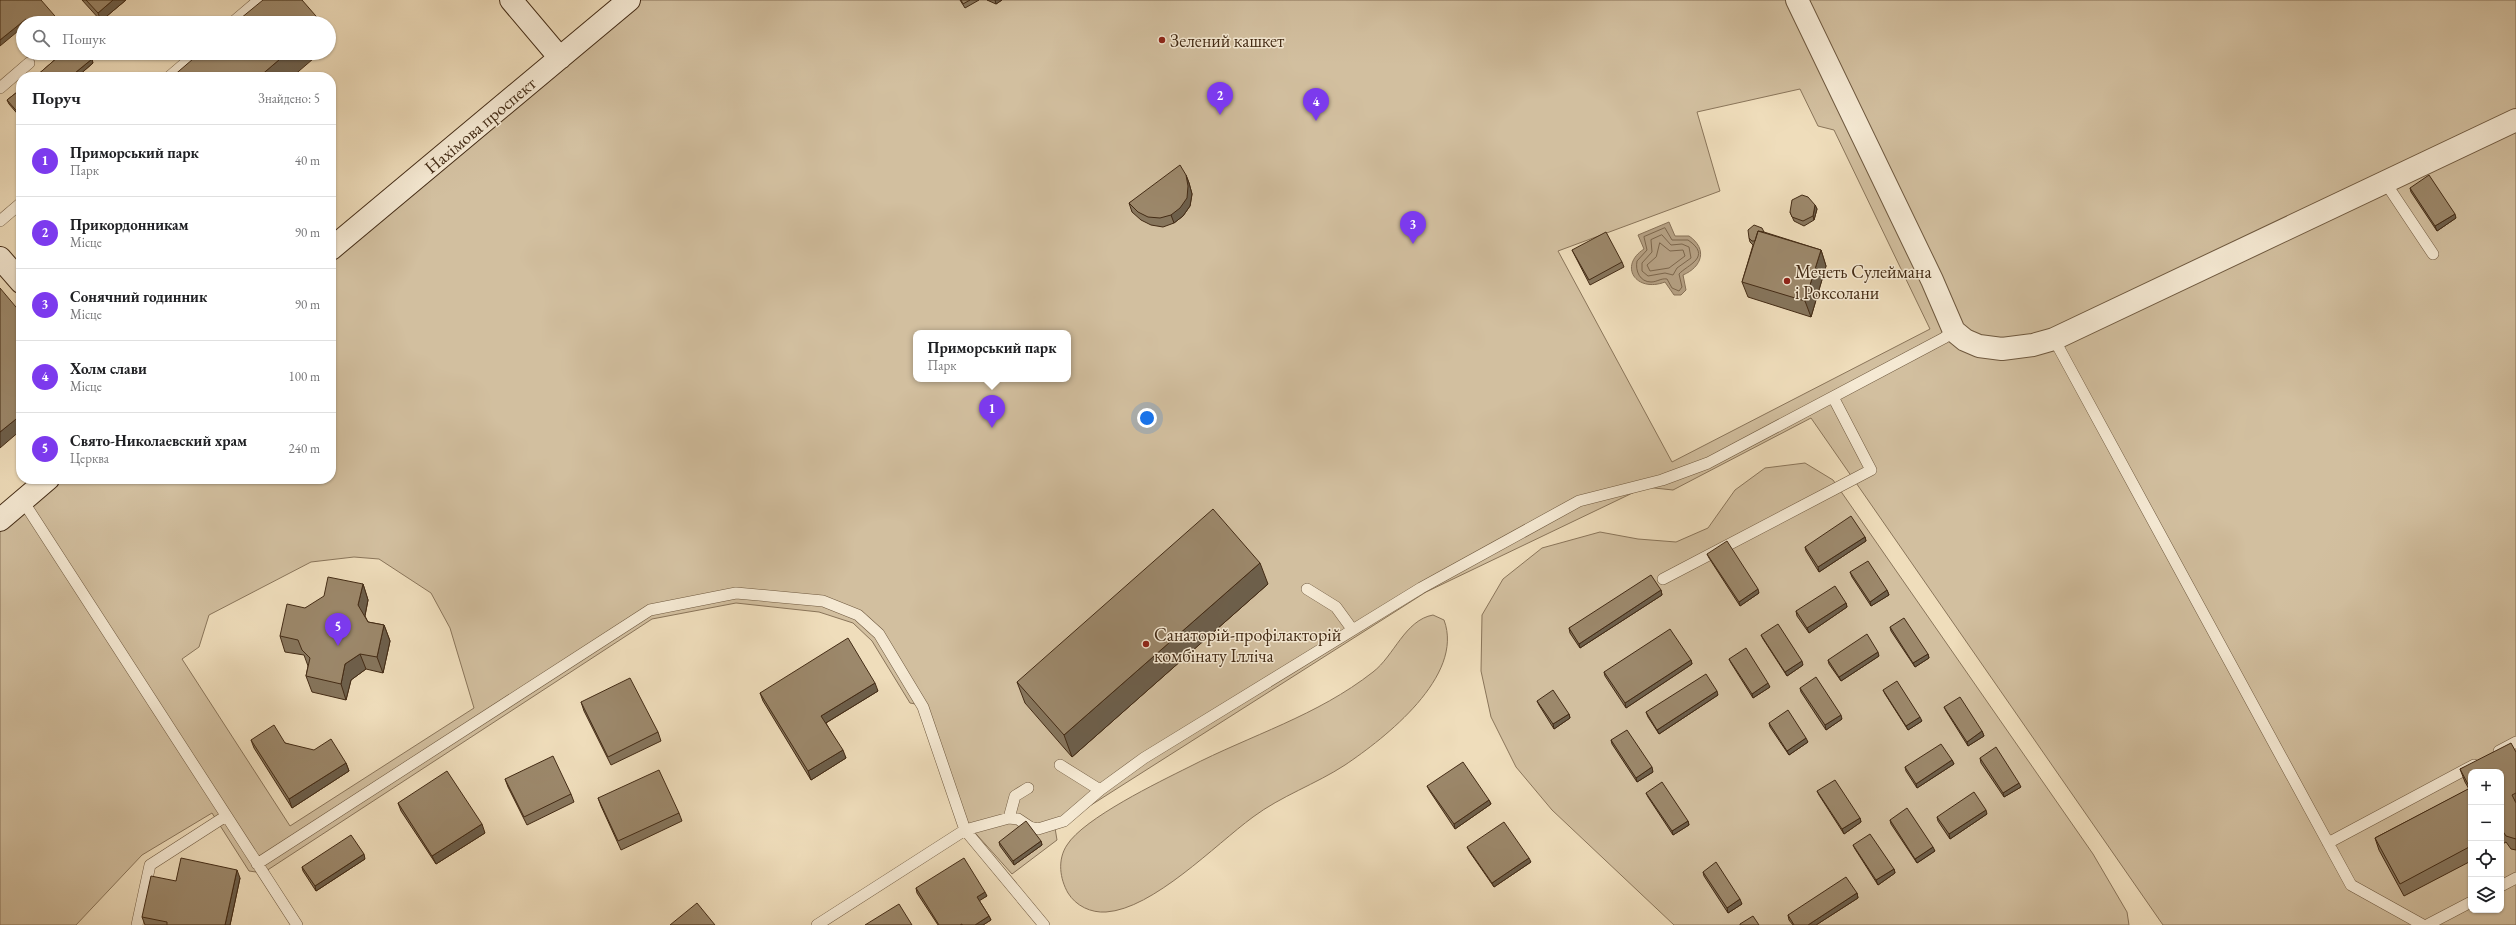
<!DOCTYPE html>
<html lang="uk">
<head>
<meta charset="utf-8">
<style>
	body { margin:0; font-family:"EB Garamond",serif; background:#f6f6f6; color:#202124 }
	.controls { position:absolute; right:12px; bottom:12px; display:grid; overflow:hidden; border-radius:8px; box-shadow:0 1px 3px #0004 }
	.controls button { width:36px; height:36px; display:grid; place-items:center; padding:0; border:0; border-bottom:1px solid #e0e0e0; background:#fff; color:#202124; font:20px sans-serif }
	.you { position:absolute; left:1147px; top:418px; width:14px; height:14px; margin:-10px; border:3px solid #fff; border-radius:50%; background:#1a73e8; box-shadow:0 0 0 6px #1a73e833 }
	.badge { display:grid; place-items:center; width:26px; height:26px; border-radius:50%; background:#7c3aed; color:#fff; font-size:13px; font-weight:700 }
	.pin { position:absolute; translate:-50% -33px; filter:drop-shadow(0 1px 2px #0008) }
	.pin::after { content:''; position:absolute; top:21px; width:14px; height:12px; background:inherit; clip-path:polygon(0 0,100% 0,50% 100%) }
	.popup { position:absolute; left:913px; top:330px; width:158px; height:52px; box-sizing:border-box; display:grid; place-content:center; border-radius:8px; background:#fff; filter:drop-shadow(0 1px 3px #0005); font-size:13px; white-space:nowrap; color:#757577 }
	.popup b { font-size:15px; color:#202124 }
	.popup::after { content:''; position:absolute; left:50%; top:100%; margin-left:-8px; border:8px solid transparent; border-top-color:#fff }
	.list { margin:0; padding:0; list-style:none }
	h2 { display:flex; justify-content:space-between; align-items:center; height:52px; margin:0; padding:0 16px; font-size:17px }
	h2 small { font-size:13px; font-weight:400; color:#757577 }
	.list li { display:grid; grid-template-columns:26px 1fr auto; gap:12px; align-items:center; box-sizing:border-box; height:72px; padding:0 16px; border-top:1px solid #e0e0e0 }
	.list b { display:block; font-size:15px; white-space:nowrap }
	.list p { margin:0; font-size:13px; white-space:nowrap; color:#757577 }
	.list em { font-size:13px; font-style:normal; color:#757577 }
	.icon { flex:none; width:22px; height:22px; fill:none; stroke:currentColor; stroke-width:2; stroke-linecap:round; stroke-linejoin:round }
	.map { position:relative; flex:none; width:2516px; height:925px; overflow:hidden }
	.search { position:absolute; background:#fff; box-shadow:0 1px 3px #0004; left:16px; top:16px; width:320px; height:44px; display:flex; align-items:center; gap:10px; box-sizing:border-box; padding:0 14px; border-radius:22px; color:#757577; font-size:15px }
	.panel { position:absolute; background:#fff; box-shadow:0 1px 3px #0004; left:16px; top:72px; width:320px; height:412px; border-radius:16px }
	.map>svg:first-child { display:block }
	.green { fill:#d2bf9f; stroke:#8a755a; fill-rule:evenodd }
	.water { fill:#b5a083; stroke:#877157 }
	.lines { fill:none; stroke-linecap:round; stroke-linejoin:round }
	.shore { stroke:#7c664c; stroke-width:1 }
	.lane-casing { stroke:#6e583e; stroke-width:12 }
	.street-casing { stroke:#6e583e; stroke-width:24 }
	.secondary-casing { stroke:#432b15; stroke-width:24 }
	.lane { stroke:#f5e9d3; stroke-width:11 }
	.street { stroke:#f5e9d3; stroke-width:22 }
	.secondary { stroke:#f5e9d3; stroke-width:22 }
	.wall { fill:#86755c; stroke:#432b15 }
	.shaded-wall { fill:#6d5f4b; stroke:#432b15 }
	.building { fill:#9c886b; stroke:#432b15 }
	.poi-dot { fill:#8f2418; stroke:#f5e9d3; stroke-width:1.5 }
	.labels { text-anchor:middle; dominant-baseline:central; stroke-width:3; stroke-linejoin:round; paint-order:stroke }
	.poi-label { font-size:18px; fill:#432b15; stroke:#f5e9d3; text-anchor:start }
	.street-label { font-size:18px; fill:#432b15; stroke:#f5e9d3 }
</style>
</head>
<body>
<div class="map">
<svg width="2516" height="925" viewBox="0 0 2516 925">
	<rect width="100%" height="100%" fill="#efddbb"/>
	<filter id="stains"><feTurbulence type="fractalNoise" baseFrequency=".005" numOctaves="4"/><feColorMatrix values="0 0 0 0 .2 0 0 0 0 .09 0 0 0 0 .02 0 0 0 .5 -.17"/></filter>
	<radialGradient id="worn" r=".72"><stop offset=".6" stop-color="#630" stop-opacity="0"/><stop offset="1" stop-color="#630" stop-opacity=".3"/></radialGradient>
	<path class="green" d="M 626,0 L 2516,0 L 2516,925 L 2163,925 L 1811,418 L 1673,490 L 1645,487 L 1426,592 L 1055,828 L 1057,840 L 1012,874 L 969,826 L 927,706 L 910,703 L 872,641 L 853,623 L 819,612 L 736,603 L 652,619 L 263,873 L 249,871 L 212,813 L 142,855 L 76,925 L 0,925 L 0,530 L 61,479 L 331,479 L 331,250 ZM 1800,89 L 1818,126 L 1834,130 L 1930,329 L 1672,462 L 1558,251 L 1720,191 L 1697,112 ZM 916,333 L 1068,333 L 1068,379 L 916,379 ZM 354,557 L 379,559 L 431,593 L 450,628 L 474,708 L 290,826 L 182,659 L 199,647 L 209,615 L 311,562 ZM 2471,772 L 2501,772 L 2501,910 L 2471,910 Z
		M 1805,463 L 1833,480 L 2093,854 L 2127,912 L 2129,925 L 1674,925 L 1552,810 L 1516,767 L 1491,717 L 1481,671 L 1482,615 L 1503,579 L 1542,548 L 1600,532 L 1638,539 L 1676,542 L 1708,528 L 1735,490 L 1765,468 Z
		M 1433,615 L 1444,620 C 1465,676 1385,738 1345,765 C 1316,784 1281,796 1253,817 C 1215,845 1153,909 1106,912 C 1091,913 1076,906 1068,893 C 1060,879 1057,860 1067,845 C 1084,818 1159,782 1189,767 C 1251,735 1317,716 1373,672 C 1394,656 1405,620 1433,615 Z"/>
	<path class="water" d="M 1669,222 L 1675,236 L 1689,236 C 1708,249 1702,267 1683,275 L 1686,290 L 1681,295 L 1674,295 L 1665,282 C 1636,293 1618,266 1644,249 L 1638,235 Z"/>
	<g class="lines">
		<path class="shore" d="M 1665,228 L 1672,240 L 1688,240 C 1713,257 1687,265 1679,274 L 1682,287 L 1679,291 L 1672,288 L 1667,279 C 1661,278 1657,282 1651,282 C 1640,282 1635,271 1637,261 L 1647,250 L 1644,237 Z
			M 1662,235 L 1671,245 L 1682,244 L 1689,247 L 1691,258 L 1677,268 L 1673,275 L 1665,273 L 1648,276 L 1642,271 L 1642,263 L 1652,252 L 1651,240 Z
			M 1660,243 L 1670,251 L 1683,250 L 1685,256 L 1669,268 L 1650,271 L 1647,265 L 1656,257 Z"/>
		<defs>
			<path id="lane" d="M 232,23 L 259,0
				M 169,77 L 197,53
				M 0,88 L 29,63
				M 2385,182 L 2433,254
				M 0,221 L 21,203
				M 2054,339 L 2351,885 L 2423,925
				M 23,501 L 297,925
				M 1663,579 L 1871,470 L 1833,397
				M 1307,589 L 1336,607 L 1352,629
				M 2499,751 L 2516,742
				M 1060,765 L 1100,790
				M 1009,818 L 1015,796 L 1028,788
				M 2328,843 L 2474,765
				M 257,864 L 650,610 L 736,593 L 823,601 L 858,615 L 879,634 L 923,707 L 965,830 L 1044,925
				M 2501,886 L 2516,878
				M 137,925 L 150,865 L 226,816
				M 817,925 L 965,830 L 1009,818 L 1018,819 L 1030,827 L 1038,829 L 1064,821 L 1100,790 L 1144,758 L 1421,588 L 1579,501 L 1662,480 L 1708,463 L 1944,338 L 1954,331
				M 2427,925 L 2471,902"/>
			<path id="street" d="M 1797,0 L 1932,280 L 1954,331 L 1965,340 L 1979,346 L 2002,349 L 2033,345 L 2054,339 L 2516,120"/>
			<path id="secondary" d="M 511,0 L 560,58
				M 331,249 L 629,0
				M 0,258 L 21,282
				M 0,520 L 48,479"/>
		</defs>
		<use href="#lane" class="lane-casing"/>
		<use href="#street" class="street-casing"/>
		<use href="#secondary" class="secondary-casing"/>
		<use href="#lane" class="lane"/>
		<use href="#street" class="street"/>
		<use href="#secondary" class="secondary"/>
	</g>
	<path class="wall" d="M 82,0 L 126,0 L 101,21 Z
		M 960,0 L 979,0 L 965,8 Z
		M 987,0 L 1002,0 L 996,4 Z
		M 53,53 L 86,53 L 93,63 L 77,77 L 35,77 L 57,58 Z
		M 21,89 L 21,118 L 9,104 L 7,100 Z
		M 1186,175 L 1189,183 L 1192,194 L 1190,206 L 1183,216 L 1174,223 L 1163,227 L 1151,225 L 1141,220 L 1132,212 L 1129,203 Z
		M 2410,188 L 2456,218 L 2437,231 L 2411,192 Z
		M 1815,205 L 1817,209 L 1814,220 L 1804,226 L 1794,221 L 1790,212 Z
		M 1764,232 L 1821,250 L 1826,266 L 1811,317 L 1748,297 L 1742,282 L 1753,245 L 1750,242 L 1749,238 Z
		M 1572,250 L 1622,262 L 1624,267 L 1590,285 L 1574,254 Z
		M 1865,537 L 1866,541 L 1819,572 L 1806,551 L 1805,547 Z
		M 1707,554 L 1759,593 L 1740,606 L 1709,558 Z
		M 1850,572 L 1887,590 L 1889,595 L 1871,606 L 1852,577 Z
		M 363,584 L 368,600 L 365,616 L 368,622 L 384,625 L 390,641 L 383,673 L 366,669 L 351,680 L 346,700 L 312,692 L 306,676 L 308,666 L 304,655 L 285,652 L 280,636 L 305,608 Z
		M 1268,584 L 1072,757 L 1025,703 L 1017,682 Z
		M 1661,590 L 1662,595 L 1580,648 L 1570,633 L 1569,628 Z
		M 1846,603 L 1847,607 L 1809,633 L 1797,616 L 1796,611 Z
		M 1890,627 L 1928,654 L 1929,658 L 1915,667 L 1891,631 Z
		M 1761,635 L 1803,665 L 1787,676 L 1763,639 Z
		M 1879,656 L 1841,681 L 1829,664 L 1828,660 Z
		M 1729,659 L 1770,687 L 1753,698 L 1731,663 Z
		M 1691,660 L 1692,664 L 1626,708 L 1605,676 L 1604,672 Z
		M 1800,688 L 1842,719 L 1826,730 L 1801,692 Z
		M 1883,690 L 1922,721 L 1908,730 L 1885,694 Z
		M 878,691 L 826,723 L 846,758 L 811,780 L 763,701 L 760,693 Z
		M 1718,695 L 1659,734 L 1648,717 L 1646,712 Z
		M 1537,701 L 1569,714 L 1570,718 L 1554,729 L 1539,705 Z
		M 581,702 L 658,732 L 661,741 L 611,765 L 584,711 Z
		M 1944,707 L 1982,731 L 1984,736 L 1968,746 L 1946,711 Z
		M 1769,723 L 1808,742 L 1789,755 L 1770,727 Z
		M 251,740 L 285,743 L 346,763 L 349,771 L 292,808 L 254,748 Z
		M 1611,740 L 1653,772 L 1637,782 L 1612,744 Z
		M 2516,752 L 2516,850 L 2511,849 L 2506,842 L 2501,845 L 2501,772 L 2471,772 L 2471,861 L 2404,896 L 2379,850 L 2375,838 L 2469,789 L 2465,782 L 2460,769 Z
		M 1980,758 L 2021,787 L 2004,797 L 1981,763 Z
		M 1952,760 L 1954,764 L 1917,788 L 1906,771 L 1905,767 Z
		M 505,779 L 571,794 L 574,802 L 527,825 L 508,787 Z
		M 1427,786 L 1489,800 L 1491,804 L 1455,829 L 1429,790 Z
		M 1817,791 L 1860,818 L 1861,822 L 1844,834 L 1819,795 Z
		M 1646,793 L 1688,821 L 1689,825 L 1673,835 L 1648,797 Z
		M 598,798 L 679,813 L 682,821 L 621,850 L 601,806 Z
		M 398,803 L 485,833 L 436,864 L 401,811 Z
		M 1987,814 L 1950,839 L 1938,821 L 1937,817 Z
		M 1890,820 L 1935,851 L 1917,863 L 1891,824 Z
		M 1041,841 L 1042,845 L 1014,865 L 1000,846 L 999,842 Z
		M 1853,845 L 1894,869 L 1895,873 L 1878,885 L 1855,849 Z
		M 1467,847 L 1531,862 L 1494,887 L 1469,851 Z
		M 365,859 L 316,891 L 303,871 L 302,867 Z
		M 1703,872 L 1742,904 L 1728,913 L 1704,876 Z
		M 240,878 L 230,925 L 145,925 L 142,917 L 176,881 Z
		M 916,888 L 987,896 L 979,900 L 989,916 L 991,920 L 983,925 L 938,925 L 917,893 Z
		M 1857,893 L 1858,898 L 1816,925 L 1793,925 L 1789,920 L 1788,915 Z"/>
	<path class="shaded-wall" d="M 113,0 L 126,0 L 101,21 L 98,13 Z
		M 995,0 L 1002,0 L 996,4 Z
		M 26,19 L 27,23 L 23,23 L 23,27 L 0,46 L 0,40 Z
		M 287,53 L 320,53 L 292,77 L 259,77 Z
		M 92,59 L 93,63 L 77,77 L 70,77 Z
		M 1186,175 L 1189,183 L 1192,194 L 1190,206 L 1183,216 L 1174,223 L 1171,215 Z
		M 1815,205 L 1817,209 L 1814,220 L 1813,216 Z
		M 2455,214 L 2456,218 L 2437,231 L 2435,226 Z
		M 1821,250 L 1826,266 L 1811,317 L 1805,301 Z
		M 21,415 L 21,430 L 0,448 L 0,432 Z
		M 1865,537 L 1866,541 L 1819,572 L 1818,567 Z
		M 1260,563 L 1268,584 L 1072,757 L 1064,735 Z
		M 363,584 L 368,600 L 364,620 L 358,605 Z
		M 1758,589 L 1759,593 L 1740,606 L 1739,602 Z
		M 1661,590 L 1662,595 L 1580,648 L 1579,644 Z
		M 1887,590 L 1889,595 L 1871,606 L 1870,602 Z
		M 1846,603 L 1847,607 L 1809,633 L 1807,628 Z
		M 384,625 L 390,641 L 383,673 L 377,657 Z
		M 1878,652 L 1879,656 L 1841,681 L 1839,677 Z
		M 360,654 L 366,669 L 351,680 L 346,700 L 341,684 L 345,664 Z
		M 1928,654 L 1929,658 L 1915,667 L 1913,663 Z
		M 1691,660 L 1692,664 L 1626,708 L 1625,703 Z
		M 1802,661 L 1803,665 L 1787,676 L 1785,672 Z
		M 875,683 L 878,691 L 824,724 L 821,716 Z
		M 1768,683 L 1770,687 L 1753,698 L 1752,694 Z
		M 1717,691 L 1718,695 L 1659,734 L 1657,730 Z
		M 1569,714 L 1570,718 L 1554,729 L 1553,724 Z
		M 1841,715 L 1842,719 L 1826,730 L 1825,725 Z
		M 1920,717 L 1922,721 L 1908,730 L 1906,726 Z
		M 1982,731 L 1984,736 L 1968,746 L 1967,742 Z
		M 1806,738 L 1808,742 L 1789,755 L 1787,751 Z
		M 843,750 L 846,758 L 811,780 L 808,771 Z
		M 1952,760 L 1954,764 L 1917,788 L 1916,784 Z
		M 346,763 L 349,771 L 292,808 L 289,799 Z
		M 1652,767 L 1653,772 L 1637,782 L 1636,778 Z
		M 2019,783 L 2021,787 L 2004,797 L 2003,793 Z
		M 1489,800 L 1491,804 L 1455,829 L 1454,824 Z
		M 1986,810 L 1987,814 L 1950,839 L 1949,834 Z
		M 1860,818 L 1861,822 L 1844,834 L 1842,829 Z
		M 1688,821 L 1689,825 L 1673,835 L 1672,831 Z
		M 482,824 L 485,833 L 436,864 L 432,856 Z
		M 1041,841 L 1042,845 L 1014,865 L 1013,861 Z
		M 1933,847 L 1935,851 L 1917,863 L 1915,859 Z
		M 364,854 L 365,859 L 316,891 L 315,886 Z
		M 1529,858 L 1531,862 L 1494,887 L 1492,883 Z
		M 1894,869 L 1895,873 L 1878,885 L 1876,880 Z
		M 237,870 L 240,878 L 230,925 L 225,925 Z
		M 985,892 L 987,896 L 979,901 L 977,897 Z
		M 1857,893 L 1858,898 L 1816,925 L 1808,925 Z
		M 1740,899 L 1742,904 L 1728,913 L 1727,908 Z
		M 989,916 L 991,920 L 983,925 L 975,925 Z"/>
	<path class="building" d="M 0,0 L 41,0 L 61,23 L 29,23 L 26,19 L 0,40 Z
		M 86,0 L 113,0 L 98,13 Z
		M 263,0 L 302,0 L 322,23 L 235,23 Z
		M 961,0 L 970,0 L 963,4 Z
		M 55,53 L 86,53 L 92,59 L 70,77 L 35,77 L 58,57 Z
		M 200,53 L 287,53 L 259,77 L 172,77 Z
		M 21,89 L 21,116 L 7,100 Z
		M 1180,165 L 1186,175 L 1188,186 L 1187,198 L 1180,208 L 1171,215 L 1160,218 L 1148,217 L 1138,212 L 1129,203 Z
		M 2429,175 L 2455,214 L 2435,226 L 2410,188 Z
		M 1802,195 L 1808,197 L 1815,205 L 1813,216 L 1803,221 L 1792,217 L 1790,212 L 1792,200 Z
		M 1754,225 L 1762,228 L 1764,232 L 1758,231 L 1755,241 L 1752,241 L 1749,238 L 1748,230 Z
		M 1758,231 L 1821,250 L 1805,301 L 1742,282 Z
		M 1606,232 L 1622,262 L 1589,280 L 1572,250 Z
		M 0,288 L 21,313 L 21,415 L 0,432 Z
		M 1213,509 L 1260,563 L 1064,735 L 1017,682 Z
		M 1851,516 L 1865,537 L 1818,567 L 1805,547 Z
		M 1727,541 L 1758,589 L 1739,602 L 1707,554 Z
		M 1868,561 L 1887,590 L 1870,602 L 1850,572 Z
		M 1651,575 L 1661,590 L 1579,644 L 1569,628 Z
		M 328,577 L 363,584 L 358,605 L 368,622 L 384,625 L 377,657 L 360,654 L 345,664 L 341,684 L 306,676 L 310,658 L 302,650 L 298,640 L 280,636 L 287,604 L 305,608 L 324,596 Z
		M 1835,586 L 1846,603 L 1807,628 L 1796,611 Z
		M 1904,618 L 1928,654 L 1913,663 L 1890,627 Z
		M 1778,624 L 1802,661 L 1785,672 L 1761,635 Z
		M 1670,629 L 1691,660 L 1625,703 L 1604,672 Z
		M 1867,634 L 1878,652 L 1839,677 L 1828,660 Z
		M 848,638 L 875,683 L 821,716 L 843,750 L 808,771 L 760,693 Z
		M 1746,648 L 1768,683 L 1752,694 L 1729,659 Z
		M 1706,674 L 1717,691 L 1657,730 L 1646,712 Z
		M 1816,677 L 1841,715 L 1825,725 L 1800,688 Z
		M 630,678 L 658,732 L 608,757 L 581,702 Z
		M 1897,681 L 1920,717 L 1906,726 L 1883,690 Z
		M 1553,690 L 1569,714 L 1553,724 L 1537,701 Z
		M 1960,697 L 1982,731 L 1967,742 L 1944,707 Z
		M 1788,710 L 1806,738 L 1787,751 L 1769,723 Z
		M 274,725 L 285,743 L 314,750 L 331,739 L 346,763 L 289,799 L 251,740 Z
		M 1627,730 L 1652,767 L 1636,778 L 1611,740 Z
		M 2511,743 L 2516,752 L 2516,793 L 2512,795 L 2516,803 L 2516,839 L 2506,836 L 2502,830 L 2501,831 L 2501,772 L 2471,772 L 2471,846 L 2400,884 L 2375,838 L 2470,788 L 2460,769 Z
		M 1941,744 L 1952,760 L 1916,784 L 1905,767 Z
		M 1996,747 L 2019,783 L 2003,793 L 1980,758 Z
		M 553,756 L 571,794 L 524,817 L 505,779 Z
		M 1463,762 L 1489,800 L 1454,824 L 1427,786 Z
		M 659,770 L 679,813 L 618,841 L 598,798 Z
		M 447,771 L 482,824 L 432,856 L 398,803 Z
		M 1835,780 L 1860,818 L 1842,829 L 1817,791 Z
		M 1662,782 L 1688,821 L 1672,831 L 1646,793 Z
		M 1974,792 L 1986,810 L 1949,834 L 1937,817 Z
		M 1907,808 L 1933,847 L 1915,859 L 1890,820 Z
		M 1026,821 L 1041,841 L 1013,861 L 999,842 Z
		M 1504,822 L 1529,858 L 1492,883 L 1467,847 Z
		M 1870,834 L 1894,869 L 1876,880 L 1853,845 Z
		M 351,835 L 364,854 L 315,886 L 302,867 Z
		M 181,858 L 237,870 L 225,925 L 167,925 L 167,922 L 142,917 L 151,876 L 176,881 Z
		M 964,858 L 985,892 L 977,897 L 989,916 L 975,925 L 962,925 L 962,924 L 960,925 L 939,925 L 916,888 Z
		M 1716,862 L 1740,899 L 1727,908 L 1703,872 Z
		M 1846,877 L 1857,893 L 1808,925 L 1794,925 L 1788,915 Z
		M 697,903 L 715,925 L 670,925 Z
		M 899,904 L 912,925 L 865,925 Z
		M 1753,916 L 1759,925 L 1740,925 L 1740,924 Z"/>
	<g class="poi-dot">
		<circle cx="1162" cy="40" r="4"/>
		<circle cx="1787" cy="281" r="4"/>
		<circle cx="1146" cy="644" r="4"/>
	</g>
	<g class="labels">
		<g class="poi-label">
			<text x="1170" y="40">Зелений кашкет</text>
			<text x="1795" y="271">Мечеть Сулеймана<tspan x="1795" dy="21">і Роксолани</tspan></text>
			<text x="1154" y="634">Санаторій-профілакторій<tspan x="1154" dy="21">комбінату Ілліча</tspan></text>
		</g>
		<g class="street-label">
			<text transform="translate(480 125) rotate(-40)">Нахімова проспект</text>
		</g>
	</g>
	<rect width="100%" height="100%" filter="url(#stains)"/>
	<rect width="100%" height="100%" fill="url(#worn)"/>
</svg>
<div class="controls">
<button>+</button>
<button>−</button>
<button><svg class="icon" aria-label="locate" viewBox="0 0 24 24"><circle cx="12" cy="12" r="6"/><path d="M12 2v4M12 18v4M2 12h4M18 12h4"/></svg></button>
<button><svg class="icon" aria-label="layers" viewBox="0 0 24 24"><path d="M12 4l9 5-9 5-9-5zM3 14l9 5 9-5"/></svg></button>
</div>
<div class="you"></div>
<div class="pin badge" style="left:992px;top:428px">1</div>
<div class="popup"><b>Приморський парк</b>Парк</div>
<div class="pin badge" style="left:1220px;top:115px">2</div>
<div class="pin badge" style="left:1413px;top:244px">3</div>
<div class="pin badge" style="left:1316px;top:121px">4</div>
<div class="pin badge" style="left:338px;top:646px">5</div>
<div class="search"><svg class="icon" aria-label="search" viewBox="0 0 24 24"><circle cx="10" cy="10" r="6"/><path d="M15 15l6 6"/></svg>Пошук</div>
<section class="panel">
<h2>Поруч<small>Знайдено: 5</small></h2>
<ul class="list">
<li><span class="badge">1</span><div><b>Приморський парк</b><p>Парк</p></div><em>40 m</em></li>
<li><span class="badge">2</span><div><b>Прикордонникам</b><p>Місце</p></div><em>90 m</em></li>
<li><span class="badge">3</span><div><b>Сонячний годинник</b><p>Місце</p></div><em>90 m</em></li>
<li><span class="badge">4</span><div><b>Холм слави</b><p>Місце</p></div><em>100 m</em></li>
<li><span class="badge">5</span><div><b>Свято-Николаевский храм</b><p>Церква</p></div><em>240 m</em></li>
</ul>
</section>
</div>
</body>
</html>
